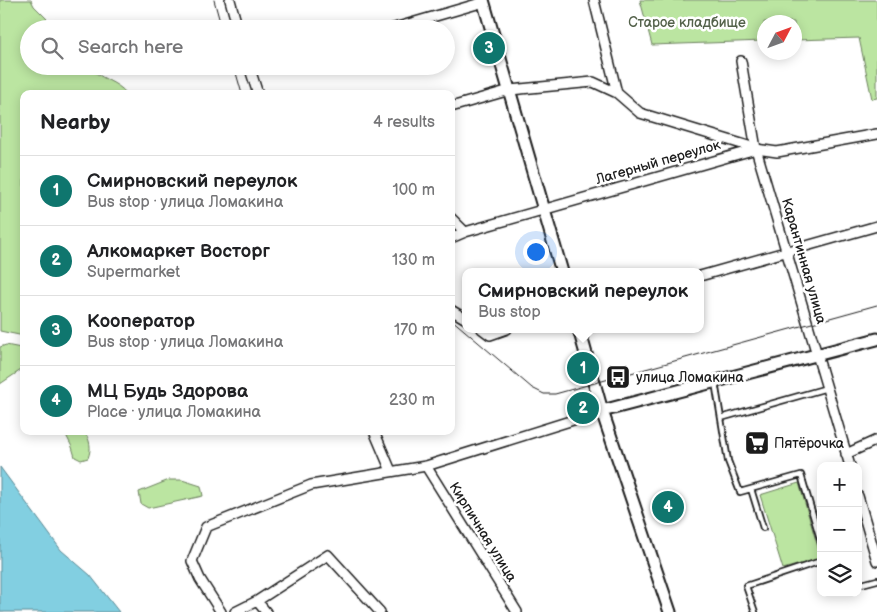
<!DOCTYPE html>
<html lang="en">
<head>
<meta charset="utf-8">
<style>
	body { margin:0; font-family:"Balsamiq Sans",sans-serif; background:#f2f2f2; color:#202124 }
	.controls { position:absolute; right:15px; bottom:15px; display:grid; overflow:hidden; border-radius:10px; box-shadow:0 2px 12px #0003 }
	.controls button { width:45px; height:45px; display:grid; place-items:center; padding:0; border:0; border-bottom:1px solid #e0e0e0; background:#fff; color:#202124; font:25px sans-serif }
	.compass { position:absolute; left:757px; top:15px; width:45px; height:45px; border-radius:50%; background:#fff; box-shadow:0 2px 12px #0003; rotate:49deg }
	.you { position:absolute; left:535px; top:251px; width:18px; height:18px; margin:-12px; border:4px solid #fff; border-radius:50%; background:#1a73e8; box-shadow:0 0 0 8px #1a73e833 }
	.badge { display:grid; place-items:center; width:32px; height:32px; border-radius:50%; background:#0f766e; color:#fff; font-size:16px; font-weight:700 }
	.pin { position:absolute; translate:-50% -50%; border:2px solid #fff; box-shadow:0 1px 5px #0006 }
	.popup { position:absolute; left:462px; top:268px; width:242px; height:65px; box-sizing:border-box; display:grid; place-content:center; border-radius:10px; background:#fff; filter:drop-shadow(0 1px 4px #0005); font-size:16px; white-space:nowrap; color:#757577 }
	.popup b { font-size:19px; color:#202124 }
	.popup::after { content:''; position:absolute; left:50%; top:100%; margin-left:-10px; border:10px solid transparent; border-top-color:#fff }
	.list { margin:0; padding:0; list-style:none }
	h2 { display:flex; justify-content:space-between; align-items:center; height:65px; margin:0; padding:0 20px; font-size:21px }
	h2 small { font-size:16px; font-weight:400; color:#757577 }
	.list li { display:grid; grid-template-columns:32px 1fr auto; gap:15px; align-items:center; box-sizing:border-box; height:70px; padding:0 20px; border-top:1px solid #e0e0e0 }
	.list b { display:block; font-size:19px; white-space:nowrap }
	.list p { margin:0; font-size:16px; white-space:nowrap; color:#757577 }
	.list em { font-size:16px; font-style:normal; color:#757577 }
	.icon { flex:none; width:28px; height:28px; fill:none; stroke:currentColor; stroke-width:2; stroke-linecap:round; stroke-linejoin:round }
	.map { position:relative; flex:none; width:877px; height:612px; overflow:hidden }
	.search { position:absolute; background:#fff; box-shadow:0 2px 12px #0003; left:20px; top:20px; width:435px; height:55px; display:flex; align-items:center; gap:12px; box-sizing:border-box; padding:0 18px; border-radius:28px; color:#757577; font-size:19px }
	.panel { position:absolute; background:#fff; box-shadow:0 2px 12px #0003; left:20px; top:90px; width:435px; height:345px; border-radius:10px }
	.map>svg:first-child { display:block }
	.green { fill:#bbe5a1; stroke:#6c805e }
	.water { fill:#82cfe1; stroke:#598792 }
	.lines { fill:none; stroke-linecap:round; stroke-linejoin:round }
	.lane-casing { stroke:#1c1c1c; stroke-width:8 }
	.street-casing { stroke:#1c1c1c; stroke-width:12 }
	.secondary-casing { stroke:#1c1c1c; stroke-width:15 }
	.lane { stroke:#fff; stroke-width:4.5 }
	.street { stroke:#fff; stroke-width:9 }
	.secondary { stroke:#fff; stroke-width:11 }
	.tram { stroke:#1c1c1c; stroke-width:1 }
	.labels { text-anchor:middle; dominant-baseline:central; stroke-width:5; stroke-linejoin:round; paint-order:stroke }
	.park-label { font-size:14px; fill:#54624b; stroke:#fff }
	.street-label { font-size:14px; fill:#1c1c1c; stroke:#fff }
	.poi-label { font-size:14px; fill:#1c1c1c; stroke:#fff; text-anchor:start }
</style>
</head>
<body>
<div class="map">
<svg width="877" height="612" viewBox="0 0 877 612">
	<rect width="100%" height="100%" fill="#fff"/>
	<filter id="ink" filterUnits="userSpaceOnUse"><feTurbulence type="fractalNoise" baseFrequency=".02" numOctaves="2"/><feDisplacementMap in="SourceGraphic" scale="10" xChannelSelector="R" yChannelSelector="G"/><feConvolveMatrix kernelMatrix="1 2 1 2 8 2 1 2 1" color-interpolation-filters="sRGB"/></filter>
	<g filter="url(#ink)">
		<path class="green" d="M 0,0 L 31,0 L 34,6 L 57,29 L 29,29 L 29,66 L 88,66 C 99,79 117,81 127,94 L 24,94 L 24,336 L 0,331 Z
			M 640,0 L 877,0 L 877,98 L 872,99 L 859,38 L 795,40 L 794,22 L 764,22 L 764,41 L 652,45 Z
			M 6,345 L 21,348 L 24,355 L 24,368 L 0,384 L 0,347 Z
			M 64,431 L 84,431 C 90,440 92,448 88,458 L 81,460 L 75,457 L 72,447 Z
			M 169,480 L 182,480 L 201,486 L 203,496 L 148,508 L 141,504 L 139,492 Z
			M 799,483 L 821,558 L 783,569 L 760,495 Z"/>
		<path class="water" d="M 0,467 L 61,550 L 90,575 L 119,612 L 0,612 Z"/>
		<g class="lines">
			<defs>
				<path id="lane" d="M 715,382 L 728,461 L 740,492 L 801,475 L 821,542
					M 721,418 L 827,388
					M 751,489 L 763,528
					M 858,585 L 877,580
					M 755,612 L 746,586 L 821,561"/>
				<path id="street" d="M 230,0 L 238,29
					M 594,0 L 617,93
					M 391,29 L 484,2
					M 741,61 L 756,149 L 850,466
					M 249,66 L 258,94
					M 250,69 L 261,66
					M 451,107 L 510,90 L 593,82 L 617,93 L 640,113 L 755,148
					M 451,218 L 465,232
					M 451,238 L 465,232 L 756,149 L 777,152 L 877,134
					M 700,276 L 877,226
					M 451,310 L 466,319
					M 482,329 L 490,335 L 507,329
					M 374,431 L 391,471
					M 846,454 L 877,440
					M 426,466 L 517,612
					M 858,496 L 877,561
					M 257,601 L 266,612
					M 221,612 L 200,579 L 192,561 L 206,527 L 311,485 L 426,466 L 602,411
					M 235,612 L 257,601 L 328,555 L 380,612"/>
				<path id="secondary" d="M 483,0 L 562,272
					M 579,329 L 602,411 L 670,612
					M 602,411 L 877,339"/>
			</defs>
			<use href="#lane" class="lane-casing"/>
			<use href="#street" class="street-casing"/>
			<use href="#secondary" class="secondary-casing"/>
			<use href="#lane" class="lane"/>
			<use href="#street" class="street"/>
			<use href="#secondary" class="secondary"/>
			<path class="tram" d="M 214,0 L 222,29
				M 234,66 L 242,94
				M 451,319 L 532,388 L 544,394 L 555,394 L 877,305"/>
		</g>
	</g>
	<defs>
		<symbol id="bus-square" viewBox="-11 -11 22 22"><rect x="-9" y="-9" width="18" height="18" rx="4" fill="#1c1c1c" stroke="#fff"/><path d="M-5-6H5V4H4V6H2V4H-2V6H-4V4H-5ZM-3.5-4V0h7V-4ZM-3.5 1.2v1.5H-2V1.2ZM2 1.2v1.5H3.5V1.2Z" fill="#fff"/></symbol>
		<symbol id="supermarket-square" viewBox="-11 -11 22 22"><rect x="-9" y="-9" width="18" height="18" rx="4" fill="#1c1c1c" stroke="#fff"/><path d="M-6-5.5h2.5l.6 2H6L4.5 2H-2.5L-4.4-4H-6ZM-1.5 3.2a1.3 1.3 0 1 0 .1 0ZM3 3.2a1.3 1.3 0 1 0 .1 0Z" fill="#fff"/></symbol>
	</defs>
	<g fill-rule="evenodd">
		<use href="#bus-square" x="604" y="363" width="28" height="28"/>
		<use href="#supermarket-square" x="743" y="429" width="28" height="28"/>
	</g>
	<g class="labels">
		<g class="park-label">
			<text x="687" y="22">Старое кладбище</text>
		</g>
		<g class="street-label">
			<text transform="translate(658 162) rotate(-16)">Лагерный переулок</text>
			<text transform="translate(804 261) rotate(74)">Карантинная улица</text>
			<text transform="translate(483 532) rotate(58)">Кирпичная улица</text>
		</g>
		<g class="poi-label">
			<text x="636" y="377">улица Ломакина</text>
			<text x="774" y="443">Пятёрочка</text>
		</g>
	</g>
</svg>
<div class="controls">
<button>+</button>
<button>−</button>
<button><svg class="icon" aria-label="layers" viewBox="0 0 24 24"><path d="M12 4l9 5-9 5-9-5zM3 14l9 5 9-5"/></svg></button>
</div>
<svg class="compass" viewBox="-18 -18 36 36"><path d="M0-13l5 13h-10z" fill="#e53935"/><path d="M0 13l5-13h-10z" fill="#757577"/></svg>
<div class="you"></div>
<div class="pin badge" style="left:583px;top:368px">1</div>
<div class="popup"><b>Смирновский переулок</b>Bus stop</div>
<div class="pin badge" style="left:583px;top:408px">2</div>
<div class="pin badge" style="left:489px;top:48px">3</div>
<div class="pin badge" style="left:668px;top:507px">4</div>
<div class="search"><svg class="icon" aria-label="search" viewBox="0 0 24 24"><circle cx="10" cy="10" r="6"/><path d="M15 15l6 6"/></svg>Search here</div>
<section class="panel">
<h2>Nearby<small>4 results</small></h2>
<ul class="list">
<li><span class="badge">1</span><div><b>Смирновский переулок</b><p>Bus stop · улица Ломакина</p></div><em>100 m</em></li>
<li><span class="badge">2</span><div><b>Алкомаркет Восторг</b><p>Supermarket</p></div><em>130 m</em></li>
<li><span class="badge">3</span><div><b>Кооператор</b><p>Bus stop · улица Ломакина</p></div><em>170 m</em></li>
<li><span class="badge">4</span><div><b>МЦ Будь Здорова</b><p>Place · улица Ломакина</p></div><em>230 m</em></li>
</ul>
</section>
</div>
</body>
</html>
